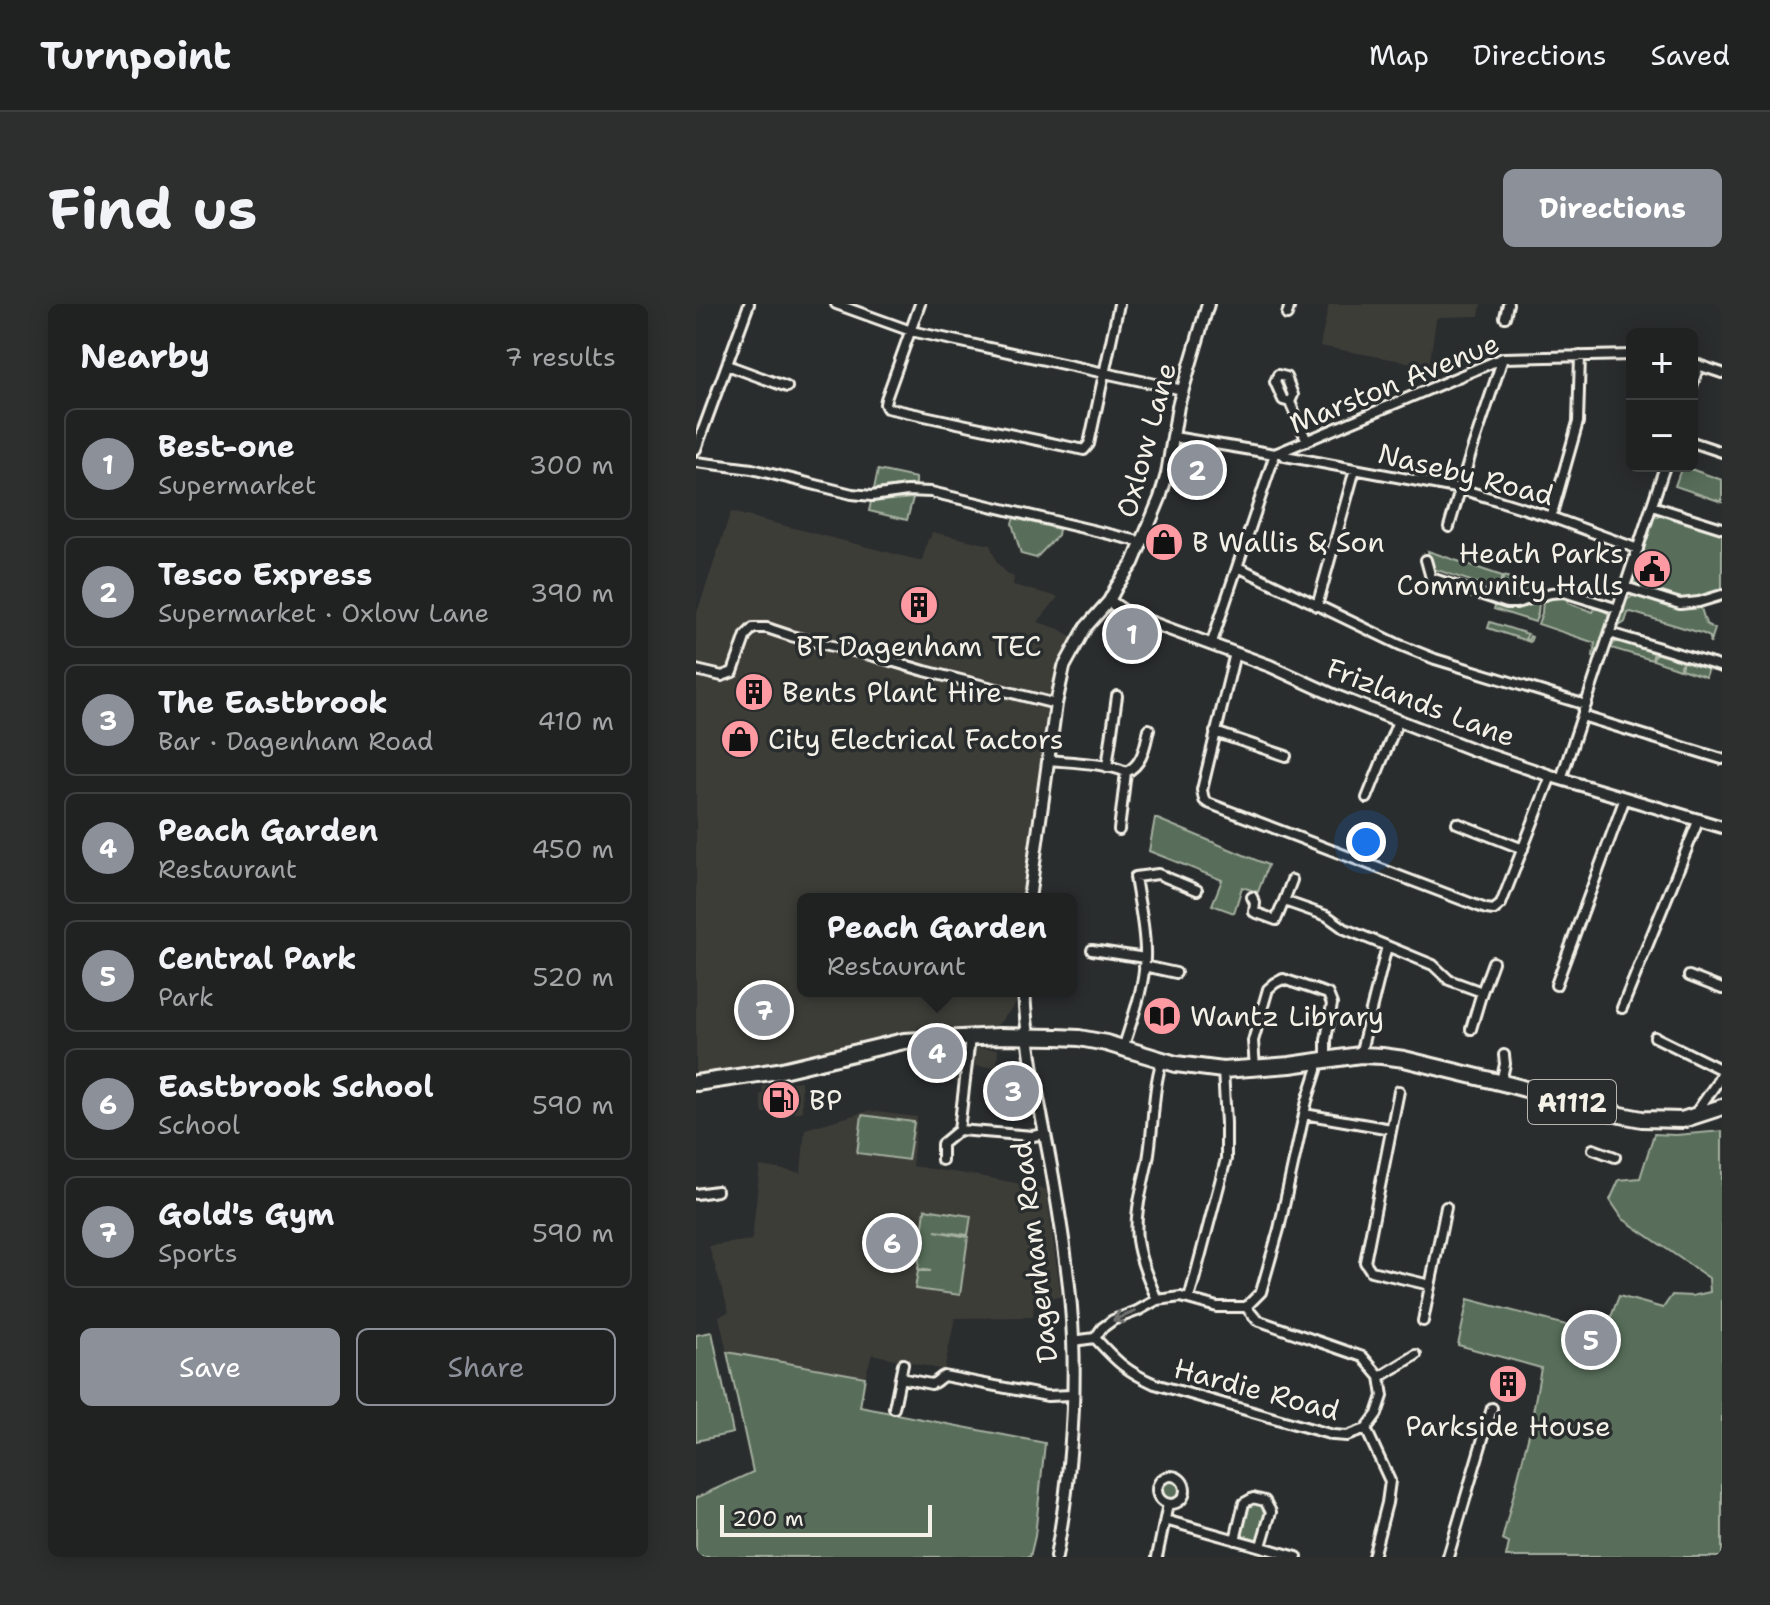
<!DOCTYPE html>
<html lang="en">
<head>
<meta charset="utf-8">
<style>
	body { margin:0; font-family:"Shantell Sans",sans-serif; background:#2d2f2f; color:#f1f3f6 }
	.controls { position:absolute; right:24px; top:24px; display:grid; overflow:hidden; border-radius:12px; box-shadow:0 4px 20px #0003 }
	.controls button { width:72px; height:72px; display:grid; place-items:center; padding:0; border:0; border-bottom:2px solid #3d3f40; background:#202222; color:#f1f3f6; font:40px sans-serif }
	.scale { position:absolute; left:24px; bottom:20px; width:212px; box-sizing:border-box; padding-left:8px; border:4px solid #f4f1e8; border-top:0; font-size:22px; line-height:28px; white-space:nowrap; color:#f4f1e8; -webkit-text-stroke:6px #2a2d2e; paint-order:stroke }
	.you { position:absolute; left:670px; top:538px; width:28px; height:28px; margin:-20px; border:6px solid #fff; border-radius:50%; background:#1a73e8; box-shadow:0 0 0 12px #1a73e833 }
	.badge { display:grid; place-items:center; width:52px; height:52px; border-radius:50%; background:#8c9099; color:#fff; font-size:26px; font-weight:700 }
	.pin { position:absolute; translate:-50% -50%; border:4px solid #fff; box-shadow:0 2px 8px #0006 }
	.popup { position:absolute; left:101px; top:589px; width:280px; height:104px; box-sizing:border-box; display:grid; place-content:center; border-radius:12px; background:#202222; filter:drop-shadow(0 2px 6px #0005); font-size:26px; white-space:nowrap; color:#a2a4a5 }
	.popup b { font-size:30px; color:#f1f3f6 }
	.popup::after { content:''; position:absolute; left:50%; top:100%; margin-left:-16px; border:16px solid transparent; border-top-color:#202222 }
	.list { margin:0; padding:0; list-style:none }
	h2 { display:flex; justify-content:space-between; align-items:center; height:104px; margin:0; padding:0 32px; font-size:34px }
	h2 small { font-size:26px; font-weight:400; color:#a2a4a5 }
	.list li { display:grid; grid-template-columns:52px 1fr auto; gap:24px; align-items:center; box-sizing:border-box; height:112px; margin:0 16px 16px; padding:0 16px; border:2px solid #3d3f40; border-radius:12px }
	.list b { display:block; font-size:30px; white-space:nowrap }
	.list p { margin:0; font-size:26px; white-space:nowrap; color:#a2a4a5 }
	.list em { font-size:26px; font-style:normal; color:#a2a4a5 }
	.actions { display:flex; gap:16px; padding:24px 32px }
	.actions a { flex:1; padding:18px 0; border:2px solid #8c9099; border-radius:12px; text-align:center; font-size:28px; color:#8c9099 }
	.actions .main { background:#8c9099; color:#fff }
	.map { position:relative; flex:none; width:1026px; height:1253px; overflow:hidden; border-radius:12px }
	header { display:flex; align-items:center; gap:48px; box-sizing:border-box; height:112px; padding:0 40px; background:#202222; border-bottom:2px solid #3d3f40 }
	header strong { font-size:38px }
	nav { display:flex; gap:44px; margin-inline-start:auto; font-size:28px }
	.intro { display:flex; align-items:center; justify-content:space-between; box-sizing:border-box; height:192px; padding:0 48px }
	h1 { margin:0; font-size:56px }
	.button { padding:20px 36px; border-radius:12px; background:#8c9099; color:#fff; font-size:28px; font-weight:700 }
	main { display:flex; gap:48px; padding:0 48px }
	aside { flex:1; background:#202222; border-radius:12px; box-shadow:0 4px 20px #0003 }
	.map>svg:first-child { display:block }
	.built { fill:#3e3d39 }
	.green { fill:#586e5a; stroke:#a6b0a1; stroke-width:2 }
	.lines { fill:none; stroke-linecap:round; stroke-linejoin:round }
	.minor-casing { stroke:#f4f1e8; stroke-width:14 }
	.tertiary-casing { stroke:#f4f1e8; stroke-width:16 }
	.primary-casing { stroke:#f4f1e8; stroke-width:20 }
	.minor { stroke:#2a2d2e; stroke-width:8 }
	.tertiary { stroke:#2a2d2e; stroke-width:10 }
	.primary { stroke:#2a2d2e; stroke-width:14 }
	.oneway { stroke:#71726f }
	.labels { text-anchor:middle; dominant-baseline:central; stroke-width:7; stroke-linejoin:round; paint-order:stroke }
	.shield { fill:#2a2d2e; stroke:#b7b6b0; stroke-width:2 }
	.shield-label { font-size:26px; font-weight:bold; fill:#f4f1e8 }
	.street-label { font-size:28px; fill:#f4f1e8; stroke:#2a2d2e }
	.poi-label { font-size:28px; fill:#f4f1e8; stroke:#2a2d2e; text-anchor:start }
</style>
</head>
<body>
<header>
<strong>Turnpoint</strong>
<nav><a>Map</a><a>Directions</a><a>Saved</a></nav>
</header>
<div class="intro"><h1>Find us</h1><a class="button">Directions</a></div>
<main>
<aside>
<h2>Nearby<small>7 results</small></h2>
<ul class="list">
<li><span class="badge">1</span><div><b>Best-one</b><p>Supermarket</p></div><em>300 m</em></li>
<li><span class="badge">2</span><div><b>Tesco Express</b><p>Supermarket · Oxlow Lane</p></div><em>390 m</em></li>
<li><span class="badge">3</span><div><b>The Eastbrook</b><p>Bar · Dagenham Road</p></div><em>410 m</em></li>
<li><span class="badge">4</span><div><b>Peach Garden</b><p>Restaurant</p></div><em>450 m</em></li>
<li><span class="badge">5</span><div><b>Central Park</b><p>Park</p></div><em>520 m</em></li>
<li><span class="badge">6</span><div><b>Eastbrook School</b><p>School</p></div><em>590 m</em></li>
<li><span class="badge">7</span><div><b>Gold's Gym</b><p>Sports</p></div><em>590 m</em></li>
</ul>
<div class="actions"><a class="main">Save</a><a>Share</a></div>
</aside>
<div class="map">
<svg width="1026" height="1253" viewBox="0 0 1026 1253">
	<rect width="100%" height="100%" fill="#2a2d2e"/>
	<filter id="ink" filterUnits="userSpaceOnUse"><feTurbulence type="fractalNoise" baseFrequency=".0125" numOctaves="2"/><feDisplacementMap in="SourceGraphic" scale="16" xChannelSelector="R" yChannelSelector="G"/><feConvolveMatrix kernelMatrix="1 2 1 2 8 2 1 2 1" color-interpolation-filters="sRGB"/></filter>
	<g filter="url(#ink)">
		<path class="built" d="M 633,0 L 785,0 L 783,12 L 743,13 L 740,15 L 733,62 L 624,42 Z
			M 35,208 L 226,257 L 232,235 L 234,235 L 236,228 L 294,241 L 301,259 L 313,271 L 318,273 L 317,281 L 362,293 L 342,318 L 363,325 L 379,335 L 355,396 L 334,525 L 328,595 L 107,595 L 107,687 L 321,687 L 319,701 L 298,725 L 199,732 L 94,757 L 0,771 L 0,312 Z
			M 239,742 L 274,746 L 270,779 L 228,774 L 229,744 Z
			M 279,744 L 302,745 L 301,763 L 279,762 Z
			M 105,777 L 106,808 L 67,809 L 64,791 L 67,790 L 66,782 Z
			M 172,807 L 221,813 L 216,862 L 283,872 L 350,885 L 365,993 L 338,994 L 337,1013 L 259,1014 L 248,1066 L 176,1050 L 169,1073 L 31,1048 L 23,1012 L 33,1008 L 13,942 L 56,936 L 64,862 L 105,869 L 109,825 Z"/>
		<path class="green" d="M 986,162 L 1026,176 L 1026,198 L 979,182 Z
			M 182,166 L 220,174 L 220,180 L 178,185 Z
			M 217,194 L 211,216 L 173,207 L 175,198 Z
			M 965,210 L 1026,229 L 1026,287 L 995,297 L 986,297 L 941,283 L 938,277 L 958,214 Z
			M 318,214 L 363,225 L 362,231 L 340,254 L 325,250 L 316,219 Z
			M 732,247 L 806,272 L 802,286 L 735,264 Z
			M 808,272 L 852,287 L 817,296 L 801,293 Z
			M 938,291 C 961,297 980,308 1004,301 L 1010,320 L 1019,325 L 1014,340 L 1014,333 L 1008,330 L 935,308 L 932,309 L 929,318 L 923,322 L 931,296 Z
			M 862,293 L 873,294 L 872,299 L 897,308 L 900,303 L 912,309 L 913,314 L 900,353 L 897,352 L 899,339 L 842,320 L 846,309 L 847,296 Z
			M 843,297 L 842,309 L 839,318 L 798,305 L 800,300 L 814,303 Z
			M 794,318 L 832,330 L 829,335 L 832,336 L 834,332 L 836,333 L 834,338 L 792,324 Z
			M 923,337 L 958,348 L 956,356 L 915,344 L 918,339 Z
			M 960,348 L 1009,363 L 1011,366 L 1010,373 L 985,365 L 987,357 L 983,365 L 957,356 Z
			M 459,514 L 572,561 L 562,588 L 546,583 L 538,609 L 516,601 L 526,576 L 453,547 Z
			M 166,811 L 218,818 L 212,856 L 161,849 Z
			M 1026,827 L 1026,1253 L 810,1253 L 813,1239 L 806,1236 L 833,1130 L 845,1064 L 762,1041 L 772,995 L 908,1031 L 923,992 L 967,1004 L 976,991 L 996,992 L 1014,988 L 1013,974 L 927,915 L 914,896 L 923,876 L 944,874 L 958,830 L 980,831 Z
			M 229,905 L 275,912 L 272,931 L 239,927 L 272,933 L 264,991 L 219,985 L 222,967 L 235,967 L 222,965 Z
			M 16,1028 L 37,1129 L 0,1137 L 0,1031 Z
			M 31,1048 L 169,1073 L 164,1103 L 349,1139 L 339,1232 L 334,1253 L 0,1253 L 0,1194 L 57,1168 Z
			M462 1186a13 13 0 1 1 26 0a13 13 0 1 1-26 0Z
			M 561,1198 L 569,1200 L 572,1208 L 564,1236 L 546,1231 L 553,1202 Z"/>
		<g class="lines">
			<defs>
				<path id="minor" d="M 140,0 L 215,27 L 487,86
					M 224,0 L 190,95 L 189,100 L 191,104 L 388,146 L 393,140 L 423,0
					M 591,11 L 594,0
					M 809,13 L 812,0
					M 996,59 L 1026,69
					M 31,61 L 91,83
					M 996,82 L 1003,61
					M 594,98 L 597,91 L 590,73 L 582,71 L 579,78 L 587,96 L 594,98 L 611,137
					M 478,133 L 579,150 L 807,54 L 936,51
					M 996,138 L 1026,148
					M 0,145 L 53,0
					M 585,148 L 589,152 L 765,185 L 855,213 L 942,245
					M 0,158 L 56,165 L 156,190 L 176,192 L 211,187 L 235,188 L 438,236
					M 956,202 L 1026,224
					M 855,213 L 882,118 L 884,52
					M 753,223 L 775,149 L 807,54
					M 730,256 L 735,274 L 811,299 L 820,299 L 855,289 L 868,288 L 922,305
					M 542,263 L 704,341 L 739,355 L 890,401
					M 929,283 L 984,300 L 1003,298 L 1026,291
					M 621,302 L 659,165
					M 914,329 L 1026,363
					M 515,341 L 579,150
					M 539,349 L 506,486 L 508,496 L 512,499 L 790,605 L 798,606 L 805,600 L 855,472
					M 0,366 L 26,372 L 37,368 L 50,331 L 57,324 L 71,324 L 95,332 L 178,352 L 229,367 L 360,400
					M 886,412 L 1026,455
					M 519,428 L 590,452
					M 352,456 C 373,458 413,459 430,468
					M 411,463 L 421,392
					M 430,468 C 447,461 449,441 453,425
					M 865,475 L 969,162
					M 671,494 L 702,417
					M 761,519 L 827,545
					M 423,526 L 430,468
					M 556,593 L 559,599 L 558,608 L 580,616 L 588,597 L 631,612 L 649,625 L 691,642 L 664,751
					M 588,597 L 596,576
					M 691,642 L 737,661 L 753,676 L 786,688 L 797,658
					M 396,646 L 449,654
					M 448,662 L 480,669
					M 993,672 L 1026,685
					M 860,681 L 929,494
					M 926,704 L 1003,515
					M 775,725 L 786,688
					M 959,733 L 1026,766
					M 274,734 L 263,826 L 337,832 L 348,830
					M 427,745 C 436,715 448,686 449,654 C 450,627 443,600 439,573 L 462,570 L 501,586
					M 559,764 L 557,737 L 572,685 L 579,679 L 587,675 L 632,690 L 636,700 L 630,736 L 630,756
					M 805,778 L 809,760 L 808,751
					M 703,787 L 669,958 L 675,967 L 734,981
					M 608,810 L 695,825
					M 999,810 L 1020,780 L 1026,767
					M 897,845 L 919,853
					M 246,856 L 246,840 L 263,826
					M 0,890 L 21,887
					M 493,995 L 530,855 L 530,819 L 527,766
					M 461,996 C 453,976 444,957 441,936 C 438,909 447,881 452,856 C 458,822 456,788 466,756
					M 727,1017 L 750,903
					M 399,1034 C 421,1058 430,1067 459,1080 L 637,1131 L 651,1132 L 670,1125 L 681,1110 L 687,1092 L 684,1073 L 667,1053 L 561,1016 L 550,1003
					M 377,1037 L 399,1034 L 406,1024 L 417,1016 L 441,1007 L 461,996 L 485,993 L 521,1003 L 550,1003 L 565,988 L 583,925 L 611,797 L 621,766 L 621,757
					M 684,1073 L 720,1051
					M 204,1074 L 235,1080 C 241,1079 242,1074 248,1072 L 351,1092 L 376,1091
					M 198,1104 L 207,1060
					M 670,1125 L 694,1177 L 691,1199 L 677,1253
					M461 1186a14 14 0 1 1 28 0a14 14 0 1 1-28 0Z
					M 469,1216 L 601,1253
					M 539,1236 L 548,1199 L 557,1194 L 569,1197 L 575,1208 L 565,1242
					M 461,1253 L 472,1200
					M 752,1253 L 796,1104"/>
				<path id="tertiary" d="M 413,297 L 432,310 L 574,362 L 642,393 L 778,446 L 855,472 L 1026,523
					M 333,595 L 360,400 L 368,363 L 390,323 L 413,297 L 421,282 L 437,259 L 464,194 L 471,170 L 482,102 L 512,0
					M 328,687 C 331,750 346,811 357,873 C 366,926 375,982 377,1035 C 380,1108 373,1181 360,1253"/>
				<path id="primary" d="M 0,779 L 82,767 L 208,737 L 303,732 L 361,733 L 383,734 L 410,739 L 480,760 L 527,766 L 594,761 L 664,751 L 686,752 L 708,755 L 811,780 L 925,811 L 946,815 L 986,816 L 1026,803"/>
			</defs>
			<use href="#minor" class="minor-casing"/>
			<use href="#tertiary" class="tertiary-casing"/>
			<use href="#primary" class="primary-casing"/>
			<use href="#minor" class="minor"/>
			<use href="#tertiary" class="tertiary"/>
			<use href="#primary" class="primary"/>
		</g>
		<defs><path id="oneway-shaft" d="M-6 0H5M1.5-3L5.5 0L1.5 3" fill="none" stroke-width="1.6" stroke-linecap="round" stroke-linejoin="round" transform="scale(2)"/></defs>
		<use class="oneway" href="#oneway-shaft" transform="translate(428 1012) rotate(158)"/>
	</g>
	<defs>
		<symbol id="shop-disc" viewBox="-11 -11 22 22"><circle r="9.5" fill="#ff9aa2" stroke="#2a2d2e"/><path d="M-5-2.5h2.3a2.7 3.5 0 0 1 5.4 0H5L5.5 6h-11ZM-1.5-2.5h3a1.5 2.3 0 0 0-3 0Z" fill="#111"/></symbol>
		<symbol id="civic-disc" viewBox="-11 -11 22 22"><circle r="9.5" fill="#ff9aa2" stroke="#2a2d2e"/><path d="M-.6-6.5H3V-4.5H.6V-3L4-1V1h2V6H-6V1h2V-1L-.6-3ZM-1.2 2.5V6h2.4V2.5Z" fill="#111"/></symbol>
		<symbol id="building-disc" viewBox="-11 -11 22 22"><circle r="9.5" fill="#ff9aa2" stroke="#2a2d2e"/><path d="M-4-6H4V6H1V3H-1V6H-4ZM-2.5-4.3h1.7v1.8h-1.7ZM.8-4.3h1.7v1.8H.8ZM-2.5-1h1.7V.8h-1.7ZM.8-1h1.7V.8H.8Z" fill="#111"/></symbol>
		<symbol id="library-disc" viewBox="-11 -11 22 22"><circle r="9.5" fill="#ff9aa2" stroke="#2a2d2e"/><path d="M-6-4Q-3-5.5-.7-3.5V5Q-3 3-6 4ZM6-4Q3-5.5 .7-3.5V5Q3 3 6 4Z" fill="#111"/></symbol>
		<symbol id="fuel-disc" viewBox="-11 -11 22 22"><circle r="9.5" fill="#ff9aa2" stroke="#2a2d2e"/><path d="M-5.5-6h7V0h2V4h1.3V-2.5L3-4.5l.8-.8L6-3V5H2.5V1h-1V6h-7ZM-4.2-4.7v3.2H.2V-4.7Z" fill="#111"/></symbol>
	</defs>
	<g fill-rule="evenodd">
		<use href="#shop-disc" x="446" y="216" width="44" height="44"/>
		<use href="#civic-disc" x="934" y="243" width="44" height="44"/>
		<use href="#building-disc" x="201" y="279" width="44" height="44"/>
		<use href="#building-disc" x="36" y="366" width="44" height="44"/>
		<use href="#shop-disc" x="22" y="413" width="44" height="44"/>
		<use href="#library-disc" x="444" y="690" width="44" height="44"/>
		<use href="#fuel-disc" x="63" y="774" width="44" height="44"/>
		<use href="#building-disc" x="790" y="1058" width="44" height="44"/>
	</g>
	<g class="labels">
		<rect class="shield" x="832" y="776" width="88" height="44" rx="6"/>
		<g class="shield-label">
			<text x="876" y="798">A1112</text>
		</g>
		<g class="street-label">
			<text transform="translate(698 79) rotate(-22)">Marston Avenue</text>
			<text transform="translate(450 136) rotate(-75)">Oxlow Lane</text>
			<text transform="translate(770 170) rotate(14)">Naseby Road</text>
			<text transform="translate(725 398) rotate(21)">Frizlands Lane</text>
			<text transform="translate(338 948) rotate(-97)">Dagenham Road</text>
			<text transform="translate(561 1085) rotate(15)">Hardie Road</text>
		</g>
		<g class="poi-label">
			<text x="496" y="238">B Wallis &amp; Son</text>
			<text x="928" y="249" text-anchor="end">Heath Parks<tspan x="928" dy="32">Community Halls</tspan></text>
			<text x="223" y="342" text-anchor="middle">BT Dagenham TEC</text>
			<text x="86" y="388">Bents Plant Hire</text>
			<text x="72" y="435">City Electrical Factors</text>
			<text x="494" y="712">Wantz Library</text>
			<text x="113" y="796">BP</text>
			<text x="812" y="1122" text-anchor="middle">Parkside House</text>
		</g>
	</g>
</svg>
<div class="controls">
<button>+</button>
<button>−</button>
</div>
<div class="scale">200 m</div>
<div class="you"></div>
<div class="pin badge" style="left:436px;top:330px">1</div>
<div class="pin badge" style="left:501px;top:166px">2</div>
<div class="pin badge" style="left:317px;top:787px">3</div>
<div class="pin badge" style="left:241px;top:749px">4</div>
<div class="popup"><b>Peach Garden</b>Restaurant</div>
<div class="pin badge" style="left:895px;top:1036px">5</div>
<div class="pin badge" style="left:196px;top:939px">6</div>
<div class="pin badge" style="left:68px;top:706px">7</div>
</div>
</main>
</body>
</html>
